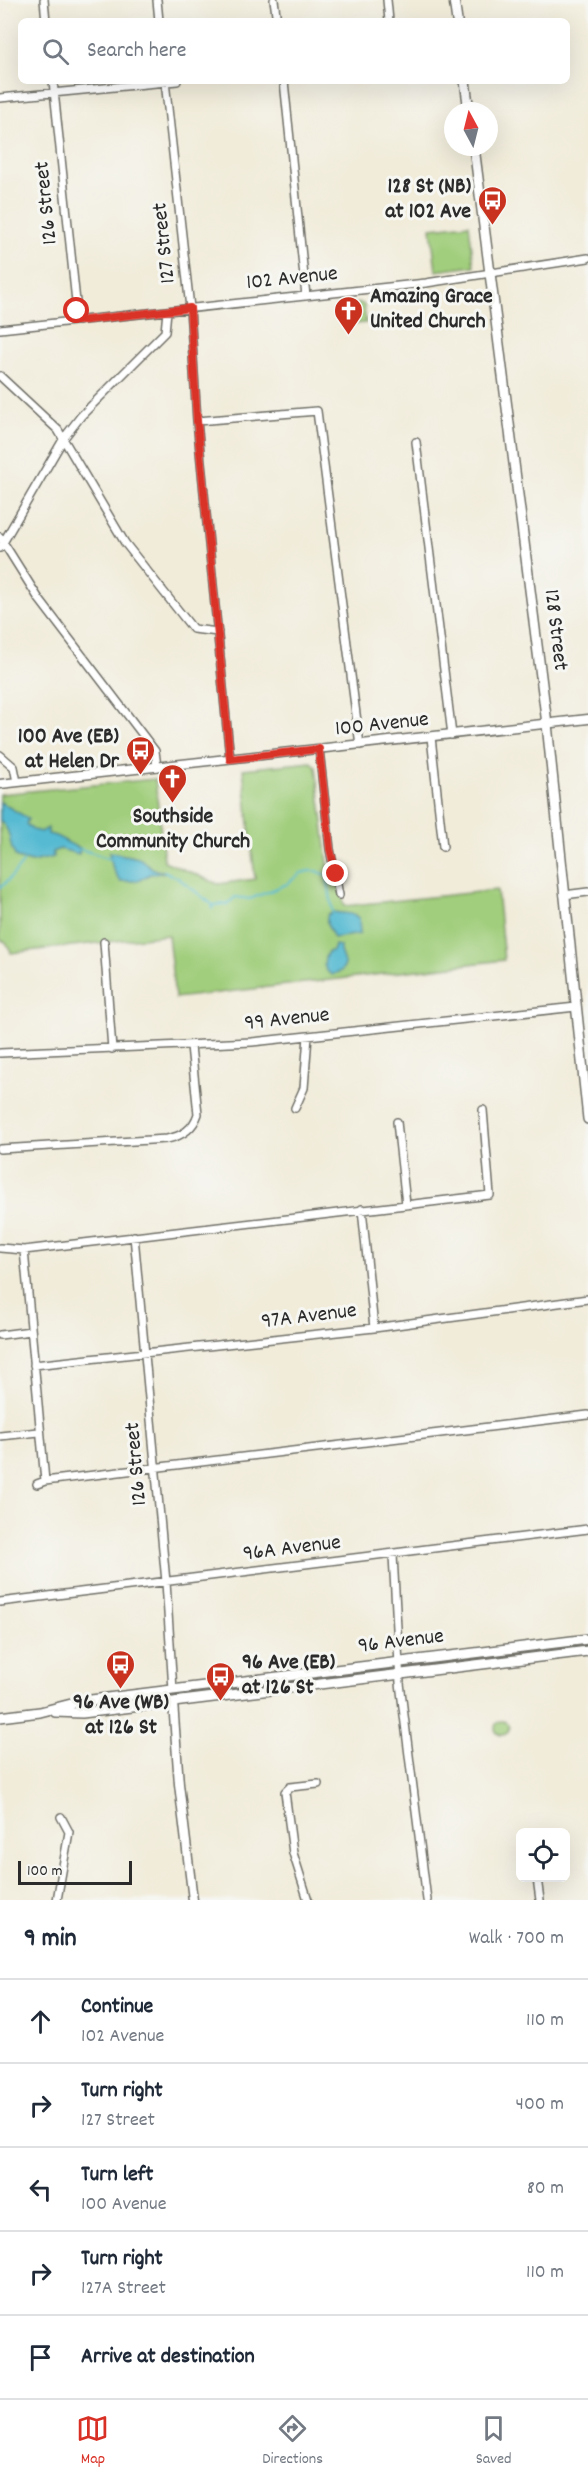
<!DOCTYPE html>
<html lang="en">
<head>
<meta charset="utf-8">
<style>
	body { margin:0; font-family:Dekko,sans-serif; background:#f6f6f7; color:#1f2937 }
	.controls { position:absolute; right:18px; bottom:18px; display:grid; overflow:hidden; border-radius:9px; box-shadow:0 6px 24px #0002 }
	.controls button { width:54px; height:54px; display:grid; place-items:center; padding:0; border:0; border-bottom:2px solid #e0e1e3; background:#fff; color:#1f2937; font:30px sans-serif }
	.compass { position:absolute; left:444px; top:102px; width:54px; height:54px; border-radius:50%; background:#fff; box-shadow:0 6px 24px #0002; rotate:353deg }
	.scale { position:absolute; left:18px; bottom:15px; width:114px; box-sizing:border-box; padding-left:6px; border:3px solid #2b2b2b; border-top:0; font-size:16px; line-height:21px; white-space:nowrap; color:#2b2b2b; -webkit-text-stroke:4px #f6f6f2; paint-order:stroke }
	.stop { position:absolute; width:18px; height:18px; margin:-14px; border:4px solid #d93025; border-radius:50%; background:#fff }
	.stop.end { background:#d93025; border-color:#fff; box-shadow:0 2px 6px #0008 }
	.list { margin:0; padding:0; list-style:none }
	h2 { display:flex; justify-content:space-between; align-items:center; height:78px; margin:0; padding:0 24px; font-size:26px }
	h2 small { font-size:20px; font-weight:400; color:#747a83 }
	.list li { display:grid; grid-template-columns:39px 1fr auto; gap:18px; align-items:center; box-sizing:border-box; height:84px; padding:0 24px; border-top:2px solid #e0e1e3 }
	.list b { display:block; font-size:22px; white-space:nowrap }
	.list p { margin:0; font-size:20px; white-space:nowrap; color:#747a83 }
	.list em { font-size:20px; font-style:normal; color:#747a83 }
	.icon { flex:none; width:33px; height:33px; fill:none; stroke:currentColor; stroke-width:2; stroke-linecap:round; stroke-linejoin:round }
	.map { position:relative; flex:none; width:588px; height:1900px; overflow:hidden }
	.search { position:absolute; background:#fff; box-shadow:0 6px 24px #0002; left:18px; right:18px; top:18px; height:66px; display:flex; align-items:center; gap:15px; box-sizing:border-box; padding:0 21px; border-radius:9px; color:#747a83; font-size:22px }
	.sheet { height:498px; background:#fff }
	nav { display:flex; justify-content:space-around; align-items:center; box-sizing:border-box; height:84px; border-top:2px solid #e0e1e3; background:#fff; font-size:16px; color:#747a83 }
	nav a { display:grid; justify-items:center; gap:3px }
	nav .on { color:#d93025 }
	.map>svg:first-child { display:block }
	.green { fill:#a0ce7c; stroke:#667c54; stroke-width:1.5 }
	.water { fill:#54bad2; stroke:#40727e; stroke-width:1.5 }
	.lines { fill:none; stroke-linecap:round; stroke-linejoin:round }
	.stream { stroke:#54bad2; stroke-width:2 }
	.minor-casing { stroke:#706f68; stroke-width:10 }
	.tertiary-casing { stroke:#706f68; stroke-width:11 }
	.secondary-casing { stroke:#706f68; stroke-width:12 }
	.minor { stroke:#fff; stroke-width:7 }
	.tertiary { stroke:#fff; stroke-width:8 }
	.secondary { stroke:#fff; stroke-width:9 }
	.route { stroke:#d93025; stroke-width:8 }
	.labels { text-anchor:middle; dominant-baseline:central; stroke-width:6; stroke-linejoin:round; paint-order:stroke }
	.poi-label { font-size:22px; font-weight:bold; fill:#2b2b2b; stroke:#f6f6f2; text-anchor:end }
	.street-label { font-size:22px; fill:#2b2b2b; stroke:#f6f6f2 }
</style>
</head>
<body>
<div class="map">
<svg width="588" height="1900" viewBox="0 0 588 1900">
	<rect width="100%" height="100%" fill="#f6f6f2"/>
	<filter id="ink" filterUnits="userSpaceOnUse"><feTurbulence type="fractalNoise" baseFrequency=".0167" numOctaves="2"/><feDisplacementMap in="SourceGraphic" scale="12" xChannelSelector="R" yChannelSelector="G"/><feConvolveMatrix kernelMatrix="1 2 1 2 8 2 1 2 1" color-interpolation-filters="sRGB"/></filter>
	<filter id="wash" filterUnits="userSpaceOnUse"><feTurbulence type="fractalNoise" baseFrequency=".008" numOctaves="4" result="noise"/><feDisplacementMap in="SourceGraphic" scale="24" xChannelSelector="R" yChannelSelector="G"/><feGaussianBlur stdDeviation="1.35" result="paint"/><feColorMatrix in="noise" values="0 0 0 0 0 0 0 0 0 0 0 0 0 0 0 0 0 1.4 0 .05"/><feComposite in="paint" operator="in"/></filter>
	<g filter="url(#wash)">
		<rect width="100%" height="100%" fill="#f1ecda"/>
		<path class="green" d="M 469,224 L 474,266 L 436,271 L 431,228 Z
			M 360,303 L 364,305 L 366,323 L 351,324 L 349,306 Z
			M 311,762 L 316,767 L 330,879 L 340,878 L 344,906 L 497,890 L 504,960 L 175,998 L 168,935 L 11,953 L 6,942 L 0,940 L 0,794 L 155,779 L 164,861 L 218,884 L 255,879 L 243,769 Z
			M495 1728a7 7 0 1 1 14 0a7 7 0 1 1-14 0Z"/>
		<path class="water" d="M 0,802 L 26,817 L 28,819 L 26,824 L 33,830 L 41,832 L 48,828 L 48,834 C 60,835 68,845 80,848 L 79,854 L 60,849 L 52,852 L 54,857 L 32,862 L 17,858 C 6,845 15,835 0,820 Z
			M 109,852 L 139,858 L 155,870 L 167,872 L 150,874 L 138,881 L 120,881 L 113,869 Z
			M 333,912 L 351,914 L 359,918 L 360,934 L 334,938 C 330,928 324,925 328,914 Z
			M 335,945 L 340,946 L 340,951 L 345,965 L 341,971 L 332,975 C 323,970 322,963 327,953 L 334,949 Z"/>
		<g class="lines">
			<path class="stream" d="M 80,849 L 111,859
				M 164,871 L 178,878 L 213,905
				M 0,887 C 4,886 21,866 24,861
				M 212,909 L 213,905 L 228,904 L 235,897 L 250,899 L 287,884 L 301,873 L 309,871 L 316,871 L 327,875 L 333,914"/>
		</g>
	</g>
	<g filter="url(#ink)">
		<g class="lines">
			<defs>
				<path id="minor" d="M 44,0 L 46,21
					M 157,0 L 159,21
					M 274,0 L 277,21
					M 387,0 L 389,21
					M 53,81 L 78,321
					M 165,81 L 190,308 L 197,421 L 230,759
					M 284,81 L 306,296
					M 0,98 L 177,81
					M 0,329 L 426,283 L 588,258
					M 0,376 L 58,430 L 125,543 L 193,629 L 218,632
					M 197,421 L 317,411 L 360,745
					M 416,442 L 452,735
					M 0,537 L 39,599 L 155,751 L 157,767
					M 0,548 L 64,438 L 81,416 L 165,332 L 167,311
					M 431,737 L 443,847
					M 319,749 L 330,849 L 339,895
					M 0,755 L 14,767 L 17,782
					M 564,895 L 588,892
					M 104,942 L 112,1049
					M 0,1053 L 252,1042 L 576,1007
					M 295,1108 L 304,1088 L 308,1036
					M 397,1122 L 406,1204
					M 0,1149 L 167,1139 C 183,1136 193,1129 198,1114 L 191,1046
					M 362,1209 L 374,1328
					M 134,1236 L 166,1582 L 173,1690
					M 0,1248 L 24,1250 L 490,1195 L 483,1110
					M 24,1250 L 45,1481
					M 0,1335 L 31,1331
					M 34,1365 L 374,1328 L 588,1299
					M 0,1436 L 39,1432
					M 37,1484 L 45,1481 L 588,1415
					M 393,1555 L 400,1683 L 427,1900
					M 0,1602 L 588,1529
					M 537,1878 L 540,1900
					M 57,1900 L 69,1832 L 61,1817
					M 308,1900 L 293,1853 L 285,1792 L 290,1787 L 318,1784"/>
				<path id="tertiary" d="M 0,784 L 588,719
					M 173,1702 L 179,1784 L 193,1900"/>
				<path id="secondary" d="M 454,0 L 457,21
					M 465,81 L 469,111
					M 474,147 L 547,724 L 588,1119
					M 55,1712 L 82,1713 L 149,1705 L 588,1651
					M 0,1717 L 40,1712 L 83,1701 L 588,1639"/>
			</defs>
			<use href="#minor" class="minor-casing"/>
			<use href="#tertiary" class="tertiary-casing"/>
			<use href="#secondary" class="secondary-casing"/>
			<use href="#minor" class="minor"/>
			<use href="#tertiary" class="tertiary"/>
			<use href="#secondary" class="secondary"/>
		</g>
	</g>
	<g class="lines" filter="url(#ink)">
		<path class="route" d="M 77,311 L 78,321 L 190,308 L 197,421 L 230,759 L 319,749 L 330,849 L 336,874"/>
	</g>
	<defs>
		<symbol id="bus-pin" viewBox="-11 -11 22 30"><path d="M0 17L-7.5 6A9.5 9.5 0 1 1 7.5 6Z" fill="#c8321e" stroke="#f6f6f2"/><path d="M-5-6H5V4H4V6H2V4H-2V6H-4V4H-5ZM-3.5-4V0h7V-4ZM-3.5 1.2v1.5H-2V1.2ZM2 1.2v1.5H3.5V1.2Z" fill="#fff"/></symbol>
		<symbol id="church-pin" viewBox="-11 -11 22 30"><path d="M0 17L-7.5 6A9.5 9.5 0 1 1 7.5 6Z" fill="#c8321e" stroke="#f6f6f2"/><path d="M-1.2-6h2.4v3.5h3.3v2.4h-3.3V6h-2.4V-.1h-3.3v-2.4h3.3Z" fill="#fff"/></symbol>
	</defs>
	<g fill-rule="evenodd">
		<use href="#bus-pin" x="476" y="184" width="33" height="45"/>
		<use href="#church-pin" x="332" y="294" width="33" height="45"/>
		<use href="#bus-pin" x="124" y="734" width="33" height="45"/>
		<use href="#church-pin" x="156" y="762" width="33" height="45"/>
		<use href="#bus-pin" x="104" y="1648" width="33" height="45"/>
		<use href="#bus-pin" x="204" y="1660" width="33" height="45"/>
	</g>
	<g class="labels">
		<g class="poi-label">
			<text x="471" y="187">128 St (NB)<tspan x="471" dy="25">at 102 Ave</tspan></text>
			<text x="370" y="297" text-anchor="start">Amazing Grace<tspan x="370" dy="25">United Church</tspan></text>
			<text x="119" y="737">100 Ave (EB)<tspan x="119" dy="25">at Helen Dr</tspan></text>
			<text x="173" y="817" text-anchor="middle">Southside<tspan x="173" dy="25">Community Church</tspan></text>
			<text x="242" y="1663" text-anchor="start">96 Ave (EB)<tspan x="242" dy="25">at 126 St</tspan></text>
			<text x="121" y="1703" text-anchor="middle">96 Ave (WB)<tspan x="121" dy="25">at 126 St</tspan></text>
		</g>
		<g class="street-label">
			<text transform="translate(47 203) rotate(-96)">126 Street</text>
			<text transform="translate(165 243) rotate(-96)">127 Street</text>
			<text transform="translate(292 279) rotate(-6)">102 Avenue</text>
			<text transform="translate(555 630) rotate(83)">128 Street</text>
			<text transform="translate(382 725) rotate(-6)">100 Avenue</text>
			<text transform="translate(287 1020) rotate(-6)">99 Avenue</text>
			<text transform="translate(309 1317) rotate(-7)">97A Avenue</text>
			<text transform="translate(137 1464) rotate(-95)">126 Street</text>
			<text transform="translate(292 1549) rotate(-7)">96A Avenue</text>
			<text transform="translate(401 1642) rotate(-7)">96 Avenue</text>
		</g>
	</g>
</svg>
<div class="controls">
<button><svg class="icon" aria-label="locate" viewBox="0 0 24 24"><circle cx="12" cy="12" r="6"/><path d="M12 2v4M12 18v4M2 12h4M18 12h4"/></svg></button>
</div>
<svg class="compass" viewBox="-18 -18 36 36"><path d="M0-13l5 13h-10z" fill="#e53935"/><path d="M0 13l5-13h-10z" fill="#747a83"/></svg>
<div class="scale">100 m</div>
<div class="stop" style="left:77px;top:311px"></div>
<div class="stop end" style="left:336px;top:874px"></div>
<div class="search"><svg class="icon" aria-label="search" viewBox="0 0 24 24"><circle cx="10" cy="10" r="6"/><path d="M15 15l6 6"/></svg>Search here</div>
</div>
<section class="sheet">
<h2>9 min<small>Walk · 700 m</small></h2>
<ul class="list">
<li><svg class="icon" aria-label="ahead" viewBox="0 0 24 24"><path d="M12 20V5M6 11l6-6 6 6"/></svg><div><b>Continue</b><p>102 Avenue</p></div><em>110 m</em></li>
<li><svg class="icon" aria-label="right" viewBox="0 0 24 24"><path d="M7 20v-9h11M14 6l5 5-5 5"/></svg><div><b>Turn right</b><p>127 Street</p></div><em>400 m</em></li>
<li><svg class="icon" aria-label="left" viewBox="0 0 24 24"><path d="M17 20v-9H6M10 6l-5 5 5 5"/></svg><div><b>Turn left</b><p>100 Avenue</p></div><em>80 m</em></li>
<li><svg class="icon" aria-label="right" viewBox="0 0 24 24"><path d="M7 20v-9h11M14 6l5 5-5 5"/></svg><div><b>Turn right</b><p>127A Street</p></div><em>110 m</em></li>
<li><svg class="icon" aria-label="arrive" viewBox="0 0 24 24"><path d="M6 21V4h12l-3 4 3 4H6"/></svg><div><b>Arrive at destination</b></div></li>
</ul>
</section>
<nav>
<a class="on"><svg class="icon" aria-label="map" viewBox="0 0 24 24"><path d="M3 6l6-2 6 2 6-2v14l-6 2-6-2-6 2zM9 4v14M15 6v14"/></svg>Map</a>
<a><svg class="icon" aria-label="directions" viewBox="0 0 24 24"><path d="M12 3l9 9-9 9-9-9zM9 14v-3h6M13 9l2 2-2 2"/></svg>Directions</a>
<a><svg class="icon" aria-label="saved" viewBox="0 0 24 24"><path d="M7 4h10v16l-5-4-5 4z"/></svg>Saved</a>
</nav>
</body>
</html>
